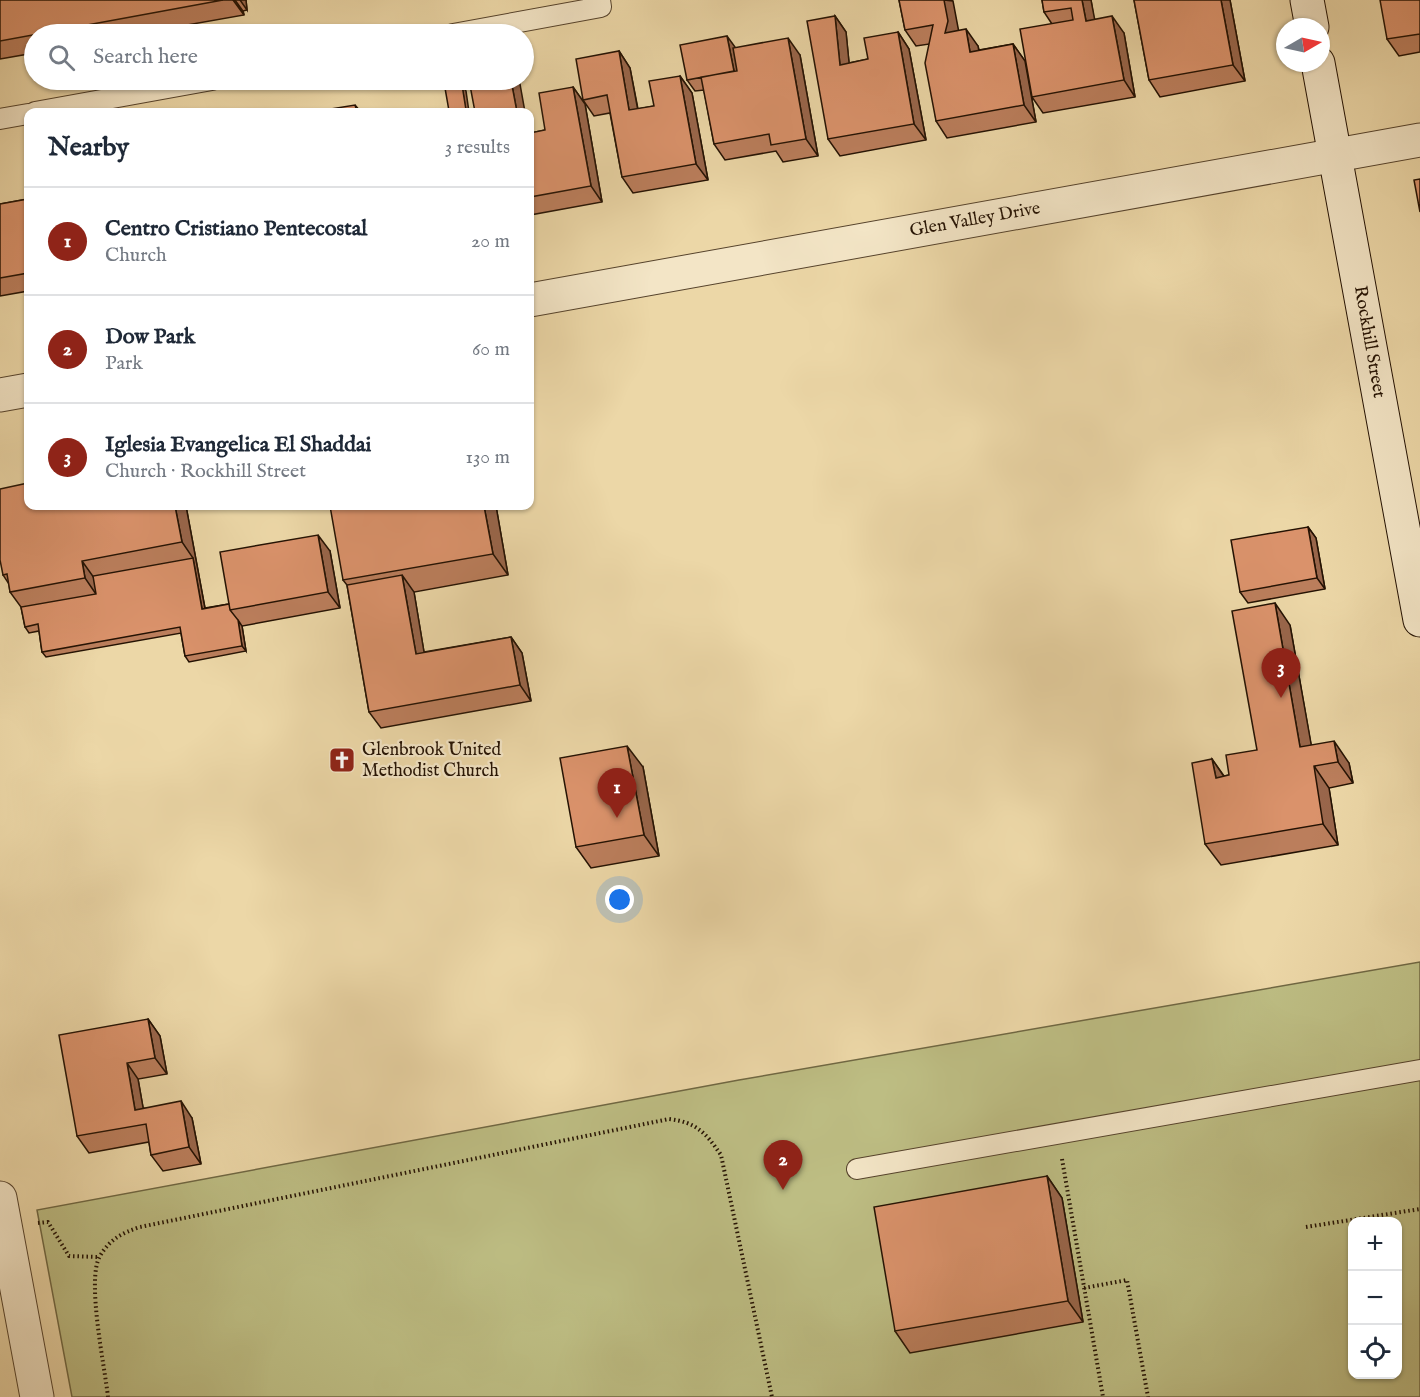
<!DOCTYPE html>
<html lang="en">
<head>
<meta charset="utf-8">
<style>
	body { margin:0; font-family:"IM FELL English",serif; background:#f2f2f3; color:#1f2937 }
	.controls { position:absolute; right:18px; bottom:18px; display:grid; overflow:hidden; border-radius:12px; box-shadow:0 2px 4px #0004 }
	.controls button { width:54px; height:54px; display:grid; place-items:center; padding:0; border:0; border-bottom:2px solid #e0e1e3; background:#fff; color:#1f2937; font:30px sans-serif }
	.compass { position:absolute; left:1276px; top:18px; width:54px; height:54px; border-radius:50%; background:#fff; box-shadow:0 2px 4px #0004; rotate:81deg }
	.you { position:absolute; left:620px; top:900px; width:21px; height:21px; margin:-15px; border:4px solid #fff; border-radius:50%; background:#1a73e8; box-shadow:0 0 0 9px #1a73e833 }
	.badge { display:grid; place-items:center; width:39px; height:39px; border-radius:50%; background:#8f2418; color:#fff; font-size:20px; font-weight:700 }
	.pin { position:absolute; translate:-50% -50px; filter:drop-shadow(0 2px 3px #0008) }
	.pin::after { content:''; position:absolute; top:32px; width:21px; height:18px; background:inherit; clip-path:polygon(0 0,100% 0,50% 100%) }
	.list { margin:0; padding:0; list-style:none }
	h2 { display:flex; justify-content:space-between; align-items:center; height:78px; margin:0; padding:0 24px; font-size:26px }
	h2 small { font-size:20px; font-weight:400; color:#747a83 }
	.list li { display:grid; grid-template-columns:39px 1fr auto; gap:18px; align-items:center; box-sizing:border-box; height:108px; padding:0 24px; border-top:2px solid #e0e1e3 }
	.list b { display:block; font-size:22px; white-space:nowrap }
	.list p { margin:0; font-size:20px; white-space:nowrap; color:#747a83 }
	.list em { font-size:20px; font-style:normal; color:#747a83 }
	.icon { flex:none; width:33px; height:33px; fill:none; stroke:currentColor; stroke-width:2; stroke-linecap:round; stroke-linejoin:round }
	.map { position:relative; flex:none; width:1420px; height:1397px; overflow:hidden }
	.search { position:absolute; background:#fff; box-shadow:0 2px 4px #0004; left:24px; top:24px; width:510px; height:66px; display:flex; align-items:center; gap:15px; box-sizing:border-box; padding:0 21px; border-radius:33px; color:#747a83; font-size:22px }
	.panel { position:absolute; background:#fff; box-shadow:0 2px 4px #0004; left:24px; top:108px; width:510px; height:402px; border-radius:12px }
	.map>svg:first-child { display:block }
	.green { fill:#bdbd83; stroke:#706843; stroke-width:1.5; fill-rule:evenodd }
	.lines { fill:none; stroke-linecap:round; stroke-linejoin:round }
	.lane-casing { stroke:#56432c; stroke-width:22 }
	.street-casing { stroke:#56432c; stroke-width:35 }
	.secondary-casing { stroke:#241203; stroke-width:35 }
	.path { stroke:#241203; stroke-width:4; stroke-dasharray:1.5 3; stroke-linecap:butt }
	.lane { stroke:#f3e5c6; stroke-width:20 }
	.street { stroke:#f3e5c6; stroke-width:33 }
	.secondary { stroke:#f3e5c6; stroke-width:33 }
	.wall { fill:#bb7e5c; stroke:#241203; stroke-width:1.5 }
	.shaded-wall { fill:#99664b; stroke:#241203; stroke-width:1.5 }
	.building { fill:#da926b; stroke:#241203; stroke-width:1.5 }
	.labels { text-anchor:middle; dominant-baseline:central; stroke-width:4.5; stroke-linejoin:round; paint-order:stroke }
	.street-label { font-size:18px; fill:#241203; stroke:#f3e5c6 }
	.poi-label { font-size:18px; fill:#241203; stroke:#f3e5c6; text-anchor:start }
</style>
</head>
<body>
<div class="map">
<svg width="1420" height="1397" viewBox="0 0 1420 1397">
	<rect width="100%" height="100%" fill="#ecd7a7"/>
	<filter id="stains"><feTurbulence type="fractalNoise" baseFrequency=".00333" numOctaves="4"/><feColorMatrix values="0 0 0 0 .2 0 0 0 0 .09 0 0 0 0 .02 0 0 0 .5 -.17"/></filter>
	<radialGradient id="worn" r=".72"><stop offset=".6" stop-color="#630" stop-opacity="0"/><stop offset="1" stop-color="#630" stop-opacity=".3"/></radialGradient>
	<path class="green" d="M 1420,962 L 1420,1397 L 72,1397 L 37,1210 L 739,1080 ZM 1352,1222 L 1398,1222 L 1398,1374 L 1352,1374 Z"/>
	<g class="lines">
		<defs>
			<path id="lane" d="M 453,34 L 601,7 L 600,0
				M 35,112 L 212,80
				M 0,119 L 28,114
				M 857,1169 L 1420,1070"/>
			<path id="street" d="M 530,300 L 1420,140
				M 0,395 L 28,390
				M 0,1198 L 37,1397"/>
			<path id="secondary" d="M 1307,0 L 1312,27
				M 1318,63 L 1420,620"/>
		</defs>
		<use href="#lane" class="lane-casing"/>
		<use href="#street" class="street-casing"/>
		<use href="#secondary" class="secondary-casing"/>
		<path class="path" d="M 1062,1159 L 1103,1397
			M 38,1223 L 48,1222 L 69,1256 L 99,1257
			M 1306,1227 L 1420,1209
			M 1084,1288 L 1127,1280 L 1148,1397
			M 108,1397 C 105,1368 86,1279 100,1256 C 110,1239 122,1233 140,1227 L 669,1119 C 696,1122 706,1133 721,1155 L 772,1397"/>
		<use href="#lane" class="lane"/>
		<use href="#street" class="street"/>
		<use href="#secondary" class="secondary"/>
	</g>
	<path class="wall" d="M 0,0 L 246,0 L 247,10 L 243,11 L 244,15 L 136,34 L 34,34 L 34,53 L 0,59 Z
		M 899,0 L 952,0 L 958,31 L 978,46 L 979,50 L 1013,44 L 1025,61 L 1036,122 L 947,138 L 936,121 L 929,44 L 916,46 L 905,30 Z
		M 1042,0 L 1091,0 L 1094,19 L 1124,33 L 1135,97 L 1043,113 L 1032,97 L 1052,24 L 1044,12 Z
		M 1134,0 L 1230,0 L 1245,81 L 1160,97 L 1149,80 Z
		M 1420,0 L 1420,52 L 1399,56 L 1387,39 Z
		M 835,16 L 846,32 L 849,63 L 868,59 L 898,32 L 909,49 L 926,140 L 840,156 L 828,139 Z
		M 735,48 L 800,55 L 818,156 L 783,162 L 776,151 L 725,160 L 714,144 L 704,90 L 695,91 L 687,80 Z
		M 619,51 L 630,68 L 638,109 L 654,106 L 680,76 L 692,93 L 708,180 L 633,193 L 622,177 L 610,113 L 594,116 L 583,100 Z
		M 573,87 L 585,104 L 602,202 L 530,215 L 530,133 L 545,130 Z
		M 28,199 L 28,291 L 0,296 L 0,204 Z
		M 28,506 L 186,506 L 205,608 L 229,604 L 330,551 L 340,608 L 242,626 L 246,651 L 189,662 L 185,656 L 181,633 L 46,657 L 42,652 L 39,631 L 29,633 L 25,627 L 21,607 L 10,592 L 9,584 L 3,575 Z
		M 496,506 L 508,575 L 414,592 L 424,652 L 511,637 L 522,653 L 531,701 L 381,728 L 369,712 L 347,585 L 343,580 Z
		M 1308,527 L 1316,538 L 1325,589 L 1248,603 L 1240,592 Z
		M 1290,625 L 1311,745 L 1349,763 L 1353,783 L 1329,788 L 1338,845 L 1221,865 L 1205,844 L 1212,759 L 1224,776 L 1229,775 L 1257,750 Z
		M 643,767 L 659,856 L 591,868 L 576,847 Z
		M 148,1019 L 160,1036 L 167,1074 L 138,1079 L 143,1108 L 192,1118 L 201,1164 L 163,1171 L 151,1155 L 149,1142 L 89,1153 L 77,1136 Z
		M 1047,1176 L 1062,1198 L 1083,1322 L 910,1353 L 895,1331 Z"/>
	<path class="shaded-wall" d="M 233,0 L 235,0 L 243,11 L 244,15 Z
		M 240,0 L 246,0 L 247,10 Z
		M 944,0 L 953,1 L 960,38 L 945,33 Z
		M 1082,0 L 1091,0 L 1098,37 L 1086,21 Z
		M 1221,0 L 1230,0 L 1245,81 L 1233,65 Z
		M 835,16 L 846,32 L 851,82 L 840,65 Z
		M 1112,16 L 1124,33 L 1135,97 L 1124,80 Z
		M 966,29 L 978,46 L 982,68 L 970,52 Z
		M 898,32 L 909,49 L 926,140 L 914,124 Z
		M 727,36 L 735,47 L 741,83 L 734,71 Z
		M 788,38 L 800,55 L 818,156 L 806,139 Z
		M 1013,44 L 1025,61 L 1036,122 L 1024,105 Z
		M 619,51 L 630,68 L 641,127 L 629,110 Z
		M 680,76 L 692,93 L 708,180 L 696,164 Z
		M 511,80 L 517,80 L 520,84 L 525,112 L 517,112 Z
		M 462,85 L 466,91 L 469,112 L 466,112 Z
		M 573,87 L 585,104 L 602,202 L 591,186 Z
		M 355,105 L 361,112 L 357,112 Z
		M 175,506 L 186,506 L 206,614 L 202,609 L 193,558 L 182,542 Z
		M 484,506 L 496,506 L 508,575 L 493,554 Z
		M 1308,527 L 1316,538 L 1325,589 L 1317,578 Z
		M 318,535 L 330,551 L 340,608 L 328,592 Z
		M 82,561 L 97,582 L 100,600 L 85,578 Z
		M 402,575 L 414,592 L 427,670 L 416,654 Z
		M 1275,603 L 1290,625 L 1315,766 L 1314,766 L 1329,788 L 1338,845 L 1323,824 L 1300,747 Z
		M 238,620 L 242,626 L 246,651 L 242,646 Z
		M 511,637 L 522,653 L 531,701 L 520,685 Z
		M 1334,741 L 1349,763 L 1353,783 L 1338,762 Z
		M 627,746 L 643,767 L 659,856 L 644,835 Z
		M 1212,759 L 1227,781 L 1216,778 Z
		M 148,1019 L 160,1036 L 167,1074 L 155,1058 Z
		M 127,1063 L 138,1079 L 146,1124 L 135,1110 Z
		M 181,1101 L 192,1118 L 201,1164 L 189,1147 Z
		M 1047,1176 L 1062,1198 L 1083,1322 L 1068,1301 Z"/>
	<path class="building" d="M 0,0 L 223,0 L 0,41 Z
		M 899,0 L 944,0 L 948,21 L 945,33 L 966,29 L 970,52 L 1013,44 L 1024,105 L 936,121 L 925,63 L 933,25 L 905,30 Z
		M 1042,0 L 1082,0 L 1086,21 L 1112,16 L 1124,80 L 1032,97 L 1020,29 L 1073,20 L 1071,8 L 1044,12 Z
		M 1134,0 L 1221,0 L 1233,65 L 1149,80 Z
		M 1380,0 L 1420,0 L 1420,34 L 1387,39 Z
		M 835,16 L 840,65 L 868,59 L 864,38 L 898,32 L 914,124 L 828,139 L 807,21 Z
		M 727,36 L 734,71 L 687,80 L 680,45 Z
		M 788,38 L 806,139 L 771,145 L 769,134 L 714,144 L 701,77 L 737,71 L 733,48 Z
		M 619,51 L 629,110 L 654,106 L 649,81 L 680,76 L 696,164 L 622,177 L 607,95 L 583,100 L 576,59 Z
		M 469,80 L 511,80 L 517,112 L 490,112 L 490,111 L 475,112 Z
		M 462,85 L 466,110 L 465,109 L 449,111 L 445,88 Z
		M 573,87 L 591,186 L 530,197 L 530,133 L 545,130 L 539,93 Z
		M 355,105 L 357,112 L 312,112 Z
		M 465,109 L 466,112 L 443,112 Z
		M 1420,179 L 1420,212 L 1414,180 Z
		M 28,199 L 28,273 L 0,278 L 0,204 Z
		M 28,483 L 28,506 L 175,506 L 182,542 L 82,561 L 85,578 L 10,592 L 7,574 L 3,575 L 0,560 L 0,489 Z
		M 330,506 L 484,506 L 493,554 L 343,580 Z
		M 1308,527 L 1317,578 L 1240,592 L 1231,540 Z
		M 318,535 L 328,592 L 230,610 L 220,552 Z
		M 193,558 L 202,609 L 229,604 L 230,610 L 238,620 L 242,646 L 185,656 L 180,627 L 42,652 L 38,624 L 25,627 L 21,607 L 96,594 L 93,576 Z
		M 402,575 L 416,654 L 511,637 L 520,685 L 369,712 L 347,585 Z
		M 1275,603 L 1300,747 L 1334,741 L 1338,762 L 1314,766 L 1323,824 L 1205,844 L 1192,763 L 1212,759 L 1216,778 L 1229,775 L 1226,755 L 1257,750 L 1232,611 Z
		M 627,746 L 644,835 L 576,847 L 560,758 Z
		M 148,1019 L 155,1058 L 127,1063 L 135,1110 L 181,1101 L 189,1147 L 151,1155 L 146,1124 L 77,1136 L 59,1035 Z
		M 1047,1176 L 1068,1301 L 895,1331 L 874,1207 Z"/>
	<defs>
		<symbol id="church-square" viewBox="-11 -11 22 22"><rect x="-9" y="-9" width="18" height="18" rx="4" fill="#8f2418" stroke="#f3e5c6"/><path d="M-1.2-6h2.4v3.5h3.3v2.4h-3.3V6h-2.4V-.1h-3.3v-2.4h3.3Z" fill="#fff"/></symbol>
	</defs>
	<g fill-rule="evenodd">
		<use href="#church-square" x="327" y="745" width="30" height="30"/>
	</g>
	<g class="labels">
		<g class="street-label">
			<text transform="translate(975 220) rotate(-10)">Glen Valley Drive</text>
			<text transform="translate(1369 342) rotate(80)">Rockhill Street</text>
		</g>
		<g class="poi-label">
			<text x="362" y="750">Glenbrook United<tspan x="362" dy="21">Methodist Church</tspan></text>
		</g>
	</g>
	<rect width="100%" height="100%" filter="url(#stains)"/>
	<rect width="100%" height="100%" fill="url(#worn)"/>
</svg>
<div class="controls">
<button>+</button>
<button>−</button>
<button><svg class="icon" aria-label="locate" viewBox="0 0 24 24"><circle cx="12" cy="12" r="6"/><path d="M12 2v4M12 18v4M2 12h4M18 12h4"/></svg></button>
</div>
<svg class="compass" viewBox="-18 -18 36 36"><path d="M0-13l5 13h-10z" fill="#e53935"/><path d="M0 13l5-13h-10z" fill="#747a83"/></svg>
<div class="you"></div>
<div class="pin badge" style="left:617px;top:818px">1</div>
<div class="pin badge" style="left:783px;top:1190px">2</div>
<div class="pin badge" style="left:1281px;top:698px">3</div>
<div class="search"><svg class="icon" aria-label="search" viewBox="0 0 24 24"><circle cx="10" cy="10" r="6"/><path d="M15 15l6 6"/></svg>Search here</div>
<section class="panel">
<h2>Nearby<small>3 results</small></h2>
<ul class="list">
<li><span class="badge">1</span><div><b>Centro Cristiano Pentecostal</b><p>Church</p></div><em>20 m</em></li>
<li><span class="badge">2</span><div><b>Dow Park</b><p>Park</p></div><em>60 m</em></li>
<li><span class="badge">3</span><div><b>Iglesia Evangelica El Shaddai</b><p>Church · Rockhill Street</p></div><em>130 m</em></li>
</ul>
</section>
</div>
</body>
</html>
